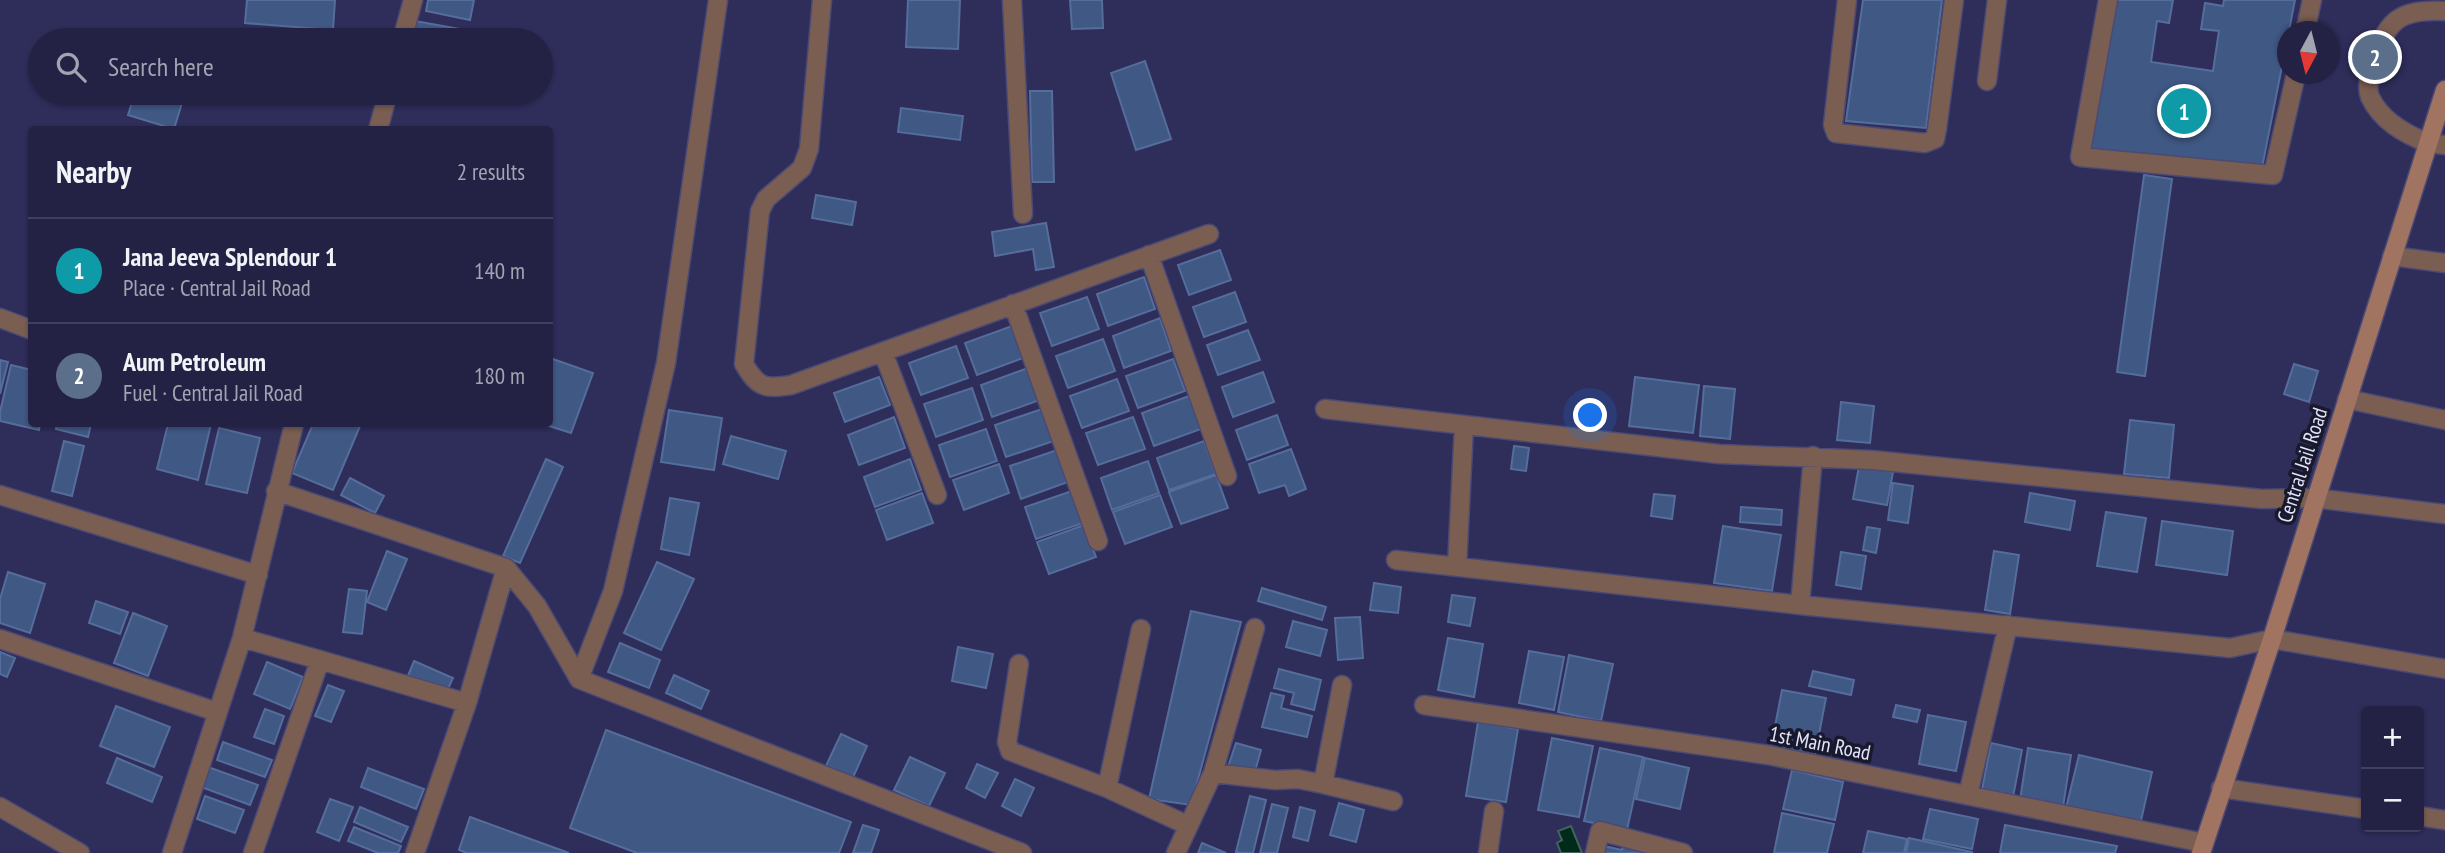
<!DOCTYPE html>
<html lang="en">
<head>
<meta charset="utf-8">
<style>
	body { margin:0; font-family:"PT Sans Narrow",sans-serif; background:#2b2a4b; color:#f1f3f6 }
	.controls { position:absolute; right:21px; bottom:21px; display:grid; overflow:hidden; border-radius:7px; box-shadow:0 2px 5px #0004 }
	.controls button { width:63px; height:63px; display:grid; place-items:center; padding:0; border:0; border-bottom:2px solid #403f5d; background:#232244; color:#f1f3f6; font:35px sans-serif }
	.compass { position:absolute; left:2277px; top:21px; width:63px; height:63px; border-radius:50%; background:#232244; box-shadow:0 2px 5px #0004; rotate:187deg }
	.you { position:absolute; left:1591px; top:416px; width:24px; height:24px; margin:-18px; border:5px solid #fff; border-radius:50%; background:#1a73e8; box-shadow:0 0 0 10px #1a73e833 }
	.badge { display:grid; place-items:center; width:46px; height:46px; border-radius:50%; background:#bca0f2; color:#fff; font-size:23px; font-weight:700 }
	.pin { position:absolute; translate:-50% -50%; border:4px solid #fff; box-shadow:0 2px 7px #0006 }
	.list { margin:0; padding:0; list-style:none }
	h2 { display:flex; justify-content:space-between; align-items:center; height:91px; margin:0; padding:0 28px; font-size:30px }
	h2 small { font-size:23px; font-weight:400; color:#a3a4b2 }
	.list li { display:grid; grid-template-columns:46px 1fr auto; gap:21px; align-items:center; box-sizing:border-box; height:105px; padding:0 28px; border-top:2px solid #403f5d }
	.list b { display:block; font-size:26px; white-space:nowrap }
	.list p { margin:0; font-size:23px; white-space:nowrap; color:#a3a4b2 }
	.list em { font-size:23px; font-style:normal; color:#a3a4b2 }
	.icon { flex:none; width:38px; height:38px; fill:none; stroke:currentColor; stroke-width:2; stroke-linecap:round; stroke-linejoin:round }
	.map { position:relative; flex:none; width:2445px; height:853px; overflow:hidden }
	.search { position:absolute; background:#232244; box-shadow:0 2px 5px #0004; left:28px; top:28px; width:525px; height:77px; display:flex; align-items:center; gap:18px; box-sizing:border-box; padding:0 24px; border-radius:38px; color:#a3a4b2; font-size:26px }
	.panel { position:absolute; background:#232244; box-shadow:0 2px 5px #0004; left:28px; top:126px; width:525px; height:301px; border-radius:7px }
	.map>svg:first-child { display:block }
	.water { fill:#002b1a; stroke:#44625e; stroke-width:2 }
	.building { fill:#405884; stroke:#556d9b; stroke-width:2 }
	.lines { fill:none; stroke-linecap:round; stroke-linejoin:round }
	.lane-casing { stroke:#4c4a74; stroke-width:21 }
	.street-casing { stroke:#4c4a74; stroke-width:21 }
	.secondary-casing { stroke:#4c4a74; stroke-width:21 }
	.lane { stroke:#7a5e52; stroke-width:18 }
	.street { stroke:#7a5e52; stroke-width:18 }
	.secondary { stroke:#a17462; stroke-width:18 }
	.labels { text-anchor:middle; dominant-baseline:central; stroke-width:7; stroke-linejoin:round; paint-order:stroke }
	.street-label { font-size:21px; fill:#e3e4fb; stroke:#19192d }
</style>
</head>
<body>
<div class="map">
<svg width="2445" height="853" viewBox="0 0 2445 853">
	<rect width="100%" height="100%" fill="#2f2d5a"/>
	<path class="water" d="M 1571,826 L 1582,853 L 1561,853 L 1557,843 L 1562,840 L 1558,831 Z"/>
	<path class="building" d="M 247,0 L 335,0 L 333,30 L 245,23 Z
		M 428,0 L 474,0 L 470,20 L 426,11 Z
		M 908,0 L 960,0 L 958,49 L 906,47 Z
		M 1070,0 L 1102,0 L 1103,28 L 1072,29 Z
		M 1863,0 L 1942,0 L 1926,128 L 1846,121 Z
		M 2114,0 L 2173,0 L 2169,23 L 2157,21 L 2151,62 L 2213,71 L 2219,31 L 2201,29 L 2205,3 L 2223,6 L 2224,0 L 2295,0 L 2262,168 L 2087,152 Z
		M 415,21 L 460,29 L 458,40 L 412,40 Z
		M 154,29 L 194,40 L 150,40 Z
		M 1145,61 L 1171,139 L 1136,150 L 1111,73 Z
		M 1030,91 L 1052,91 L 1054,182 L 1032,182 Z
		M 135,93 L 185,93 L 174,129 L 128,115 Z
		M 901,108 L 963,116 L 960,140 L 898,132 Z
		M 2144,175 L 2172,179 L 2145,376 L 2117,372 Z
		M 816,195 L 856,202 L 852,225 L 812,218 Z
		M 1046,223 L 1054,267 L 1036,270 L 1033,249 L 995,256 L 992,232 Z
		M 1220,250 L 1231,280 L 1189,295 L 1178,265 Z
		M 1144,277 L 1155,309 L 1108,326 L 1097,294 Z
		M 1235,292 L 1246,322 L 1204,337 L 1193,307 Z
		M 1087,297 L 1099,329 L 1052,346 L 1040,313 Z
		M 1160,318 L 1171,351 L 1124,368 L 1113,336 Z
		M 1012,326 L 1023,358 L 977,375 L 965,343 Z
		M 1248,330 L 1260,360 L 1218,375 L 1207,345 Z
		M 1103,339 L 1115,371 L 1068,388 L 1056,356 Z
		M 956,346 L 968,378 L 921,395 L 909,363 Z
		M 550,358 L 593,373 L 571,433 L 543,424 L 550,424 Z
		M 1173,359 L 1185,391 L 1138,408 L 1126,376 Z
		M 0,360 L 8,362 L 0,394 Z
		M 2294,364 L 2318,371 L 2309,402 L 2284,394 Z
		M 11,365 L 32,370 L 32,424 L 40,424 L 39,430 L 0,421 L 0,412 Z
		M 1028,368 L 1040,400 L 992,417 L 981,385 Z
		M 1263,372 L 1274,402 L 1233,417 L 1222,387 Z
		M 879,377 L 890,405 L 845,422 L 834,393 Z
		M 1635,377 L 1699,385 L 1693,433 L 1629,426 Z
		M 1117,379 L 1129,411 L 1082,428 L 1070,396 Z
		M 1704,386 L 1735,389 L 1730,439 L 1700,436 Z
		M 972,388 L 983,420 L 936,437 L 924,404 Z
		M 1189,396 L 1201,429 L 1154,446 L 1142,413 Z
		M 1841,402 L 1874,406 L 1870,443 L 1837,440 Z
		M 1042,409 L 1054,441 L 1006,457 L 995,425 Z
		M 669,410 L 722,418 L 714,470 L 661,462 Z
		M 1277,415 L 1288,445 L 1247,460 L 1236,430 Z
		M 894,417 L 905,448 L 859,465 L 848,435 Z
		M 1133,417 L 1145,449 L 1098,465 L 1086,433 Z
		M 2130,420 L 2174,425 L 2169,478 L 2124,474 Z
		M 57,424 L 91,424 L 88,437 L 56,429 Z
		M 168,424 L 211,424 L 198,480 L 157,469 Z
		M 313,424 L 354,424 L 360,426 L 333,490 L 292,473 Z
		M 219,428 L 260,438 L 247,493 L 206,484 Z
		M 986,429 L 997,461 L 950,477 L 939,445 Z
		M 731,436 L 786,451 L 778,479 L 723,464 Z
		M 64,441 L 84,446 L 72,496 L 52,491 Z
		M 1204,441 L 1216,474 L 1169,490 L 1157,458 Z
		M 1514,446 L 1529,448 L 1526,471 L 1511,469 Z
		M 1291,449 L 1306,489 L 1289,496 L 1285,485 L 1259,493 L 1249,464 Z
		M 1057,450 L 1068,482 L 1021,499 L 1010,466 Z
		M 546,459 L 563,467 L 520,563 L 503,556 Z
		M 910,459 L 921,490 L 875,507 L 864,477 Z
		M 1148,461 L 1159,493 L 1112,510 L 1101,478 Z
		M 999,464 L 1009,493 L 964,510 L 953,480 Z
		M 1859,466 L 1893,472 L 1887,505 L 1853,499 Z
		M 1216,475 L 1228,508 L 1181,524 L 1169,492 Z
		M 350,478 L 384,496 L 375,513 L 341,495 Z
		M 1893,483 L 1913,486 L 1908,523 L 1888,520 Z
		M 1072,491 L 1083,523 L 1036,539 L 1025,507 Z
		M 922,493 L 933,523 L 887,540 L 876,510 Z
		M 2030,493 L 2075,501 L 2070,530 L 2025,522 Z
		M 1654,494 L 1675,496 L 1672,519 L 1651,516 Z
		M 1160,495 L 1172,527 L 1125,544 L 1113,512 Z
		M 670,498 L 699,503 L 689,555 L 661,549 Z
		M 1741,507 L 1782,510 L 1781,525 L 1740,522 Z
		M 2106,512 L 2146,518 L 2137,572 L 2097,566 Z
		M 2162,521 L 2233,531 L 2227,575 L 2156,565 Z
		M 1084,525 L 1096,557 L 1049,574 L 1037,542 Z
		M 1723,526 L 1781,535 L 1772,591 L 1714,583 Z
		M 1867,527 L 1880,529 L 1876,553 L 1863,550 Z
		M 387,551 L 407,559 L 386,610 L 367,602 Z
		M 1994,551 L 2019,555 L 2010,614 L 1985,610 Z
		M 1841,552 L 1866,556 L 1861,589 L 1836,585 Z
		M 657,562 L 694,579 L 661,650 L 624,633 Z
		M 8,572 L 45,584 L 30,633 L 0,623 L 0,599 Z
		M 1374,583 L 1401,587 L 1398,613 L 1370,610 Z
		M 1262,588 L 1326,607 L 1322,620 L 1258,601 Z
		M 349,589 L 367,591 L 362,634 L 343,632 Z
		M 1452,595 L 1475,598 L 1470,626 L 1448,622 Z
		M 96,601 L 128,612 L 120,634 L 89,623 Z
		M 1191,611 L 1241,622 L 1191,805 L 1149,799 Z
		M 133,613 L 167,626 L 148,676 L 114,663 Z
		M 1360,617 L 1363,658 L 1338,660 L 1335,618 Z
		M 1293,621 L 1327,630 L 1320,656 L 1286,647 Z
		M 1448,638 L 1483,644 L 1474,697 L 1438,690 Z
		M 620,643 L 660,660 L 649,688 L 608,672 Z
		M 958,647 L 993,654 L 986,688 L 952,681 Z
		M 1529,651 L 1564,657 L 1554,710 L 1519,703 Z
		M 0,652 L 15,658 L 7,677 L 0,674 Z
		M 1569,655 L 1613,664 L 1601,721 L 1558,712 Z
		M 414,661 L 453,678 L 445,695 L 407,678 Z
		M 267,662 L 303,677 L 290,709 L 254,694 Z
		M 1279,669 L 1321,680 L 1314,710 L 1291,704 L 1294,693 L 1274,688 Z
		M 1813,671 L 1854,680 L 1851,695 L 1809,686 Z
		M 674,675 L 709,691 L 701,709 L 666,693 Z
		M 328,685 L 344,691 L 331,722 L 315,716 Z
		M 1782,690 L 1826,698 L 1815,755 L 1771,747 Z
		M 1271,693 L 1284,696 L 1281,708 L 1312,716 L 1307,737 L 1262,727 Z
		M 1896,705 L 1920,710 L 1917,722 L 1893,717 Z
		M 116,706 L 170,727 L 154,767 L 100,746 Z
		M 265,709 L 284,716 L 274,744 L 254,737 Z
		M 1928,715 L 1966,722 L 1956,771 L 1919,764 Z
		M 1478,722 L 1518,729 L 1506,802 L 1466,796 Z
		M 606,730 L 851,822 L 839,853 L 637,853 L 570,828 Z
		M 841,734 L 867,746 L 851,782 L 824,770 Z
		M 1552,738 L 1593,746 L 1579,817 L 1538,810 Z
		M 223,742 L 272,760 L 265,777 L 217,760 Z
		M 1236,743 L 1261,750 L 1254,775 L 1228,767 Z
		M 1991,743 L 2022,750 L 2013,797 L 1982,790 Z
		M 1600,748 L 1643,757 L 1627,830 L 1584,821 Z
		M 2028,748 L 2071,755 L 2063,807 L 2020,800 Z
		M 2079,755 L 2152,772 L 2140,825 L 2066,808 Z
		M 910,757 L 945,773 L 929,806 L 894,790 Z
		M 117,758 L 162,777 L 152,802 L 107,783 Z
		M 1645,758 L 1689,768 L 1680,809 L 1636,799 Z
		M 977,764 L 998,773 L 985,798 L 966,788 Z
		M 208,767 L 258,785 L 250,805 L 201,787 Z
		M 368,768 L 424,789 L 416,809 L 361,787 Z
		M 1792,770 L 1843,782 L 1835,820 L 1783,809 Z
		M 1015,779 L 1034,788 L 1021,816 L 1002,806 Z
		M 205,796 L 244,810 L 235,833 L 197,819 Z
		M 1250,796 L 1266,800 L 1253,853 L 1243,853 L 1236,852 Z
		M 330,799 L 353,807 L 339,841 L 317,832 Z
		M 1339,803 L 1364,810 L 1356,842 L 1330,835 Z
		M 1272,804 L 1288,808 L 1277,853 L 1260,853 Z
		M 360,807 L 408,827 L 401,842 L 354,822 Z
		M 1300,807 L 1315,811 L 1308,841 L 1293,837 Z
		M 1930,809 L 1978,819 L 1972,849 L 1923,839 Z
		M 1782,813 L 1834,824 L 1827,853 L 1774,853 Z
		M 470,817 L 569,853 L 467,853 L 459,850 Z
		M 863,825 L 879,830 L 871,853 L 853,853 Z
		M 2005,825 L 2117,846 L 2115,853 L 2000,853 Z
		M 354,827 L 401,846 L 398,853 L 378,853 L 348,841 Z
		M 1868,831 L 1907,839 L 1904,853 L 1863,853 Z
		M 1909,838 L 1972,852 L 1972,853 L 1906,853 Z
		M 1202,843 L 1226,853 L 1198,853 Z
		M 1623,845 L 1651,853 L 1602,853 L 1604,846 L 1622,850 Z"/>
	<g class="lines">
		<defs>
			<path id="lane" d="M 1012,0 L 1023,214
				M 1987,81 L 1997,0
				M 2428,143 C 2405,134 2381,121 2370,97 C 2366,85 2370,77 2373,66 C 2386,21 2397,9 2445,11
				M 1595,853 L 1600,831 L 1683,853"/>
			<path id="street" d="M 822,0 L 809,149 L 802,168 L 766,199 L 760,211 L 744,364 C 758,388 765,389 791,385 L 1209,234
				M 1847,0 L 1833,125 L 1836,133 L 1925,143 L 1935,139 L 1937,129 L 1954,0
				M 2108,0 L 2080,157 L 2273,175 L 2296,74
				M 2305,32 L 2312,0
				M 402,40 L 413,0
				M 378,130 L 388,93
				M 2428,143 L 2445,145
				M 1149,255 L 1227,476
				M 2392,256 L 2445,263
				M 1013,304 L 1098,541
				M 0,318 L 32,330
				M 883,352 L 937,495
				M 2347,399 L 2445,420
				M 1325,409 L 1719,454 L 1872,460 L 2262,499 L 2314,498 L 2445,514
				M 276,491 L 506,568 L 467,703 L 415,853
				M 0,495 L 258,575
				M 1396,560 L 1800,605 L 2230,648 L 2272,639 L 2445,669
				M 1457,567 L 1464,425
				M 506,568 L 537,606 L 579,679 L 1022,853
				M 1800,605 L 1813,456
				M 242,638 L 320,660 L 253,853
				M 0,639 L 217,712
				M 320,660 L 467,703
				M 1019,664 L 1007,742 L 1010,751 L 1107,788 L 1187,825
				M 579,679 L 613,591 L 666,363 L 718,0
				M 1424,705 L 1768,755 L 2204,843
				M 1213,773 L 1275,780 L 1298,779 L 1323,784 L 1342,685
				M 1323,784 L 1393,801
				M 1107,788 L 1141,629
				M 2221,788 L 2366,809
				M 1968,795 L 2008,625
				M 0,807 L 80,853
				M 2419,816 L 2445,820
				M 172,853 L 242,638 L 294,424
				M 1176,853 L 1213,773 L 1255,628
				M 1488,853 L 1494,811"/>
			<path id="secondary" d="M 2201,853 L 2272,639 L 2445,90"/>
		</defs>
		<use href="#lane" class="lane-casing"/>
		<use href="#street" class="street-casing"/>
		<use href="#secondary" class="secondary-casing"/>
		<use href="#lane" class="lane"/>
		<use href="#street" class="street"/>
		<use href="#secondary" class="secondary"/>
	</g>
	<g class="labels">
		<g class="street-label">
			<text transform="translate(2302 465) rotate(-72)">Central Jail Road</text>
			<text transform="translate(1820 743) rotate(11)">1st Main Road</text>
		</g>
	</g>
</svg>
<div class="controls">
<button>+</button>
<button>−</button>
</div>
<svg class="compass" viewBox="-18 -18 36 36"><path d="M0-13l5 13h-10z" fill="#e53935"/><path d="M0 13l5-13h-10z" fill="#a3a4b2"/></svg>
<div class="you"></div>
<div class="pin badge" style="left:2184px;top:111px;background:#0f9aa8">1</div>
<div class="pin badge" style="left:2375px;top:57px;background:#5c6f8a">2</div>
<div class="search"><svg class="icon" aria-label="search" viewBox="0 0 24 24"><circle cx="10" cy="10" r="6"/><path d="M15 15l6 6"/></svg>Search here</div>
<section class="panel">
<h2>Nearby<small>2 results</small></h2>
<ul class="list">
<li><span class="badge" style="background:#0f9aa8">1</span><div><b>Jana Jeeva Splendour 1</b><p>Place · Central Jail Road</p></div><em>140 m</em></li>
<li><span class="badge" style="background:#5c6f8a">2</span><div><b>Aum Petroleum</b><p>Fuel · Central Jail Road</p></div><em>180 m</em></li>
</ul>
</section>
</div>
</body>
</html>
